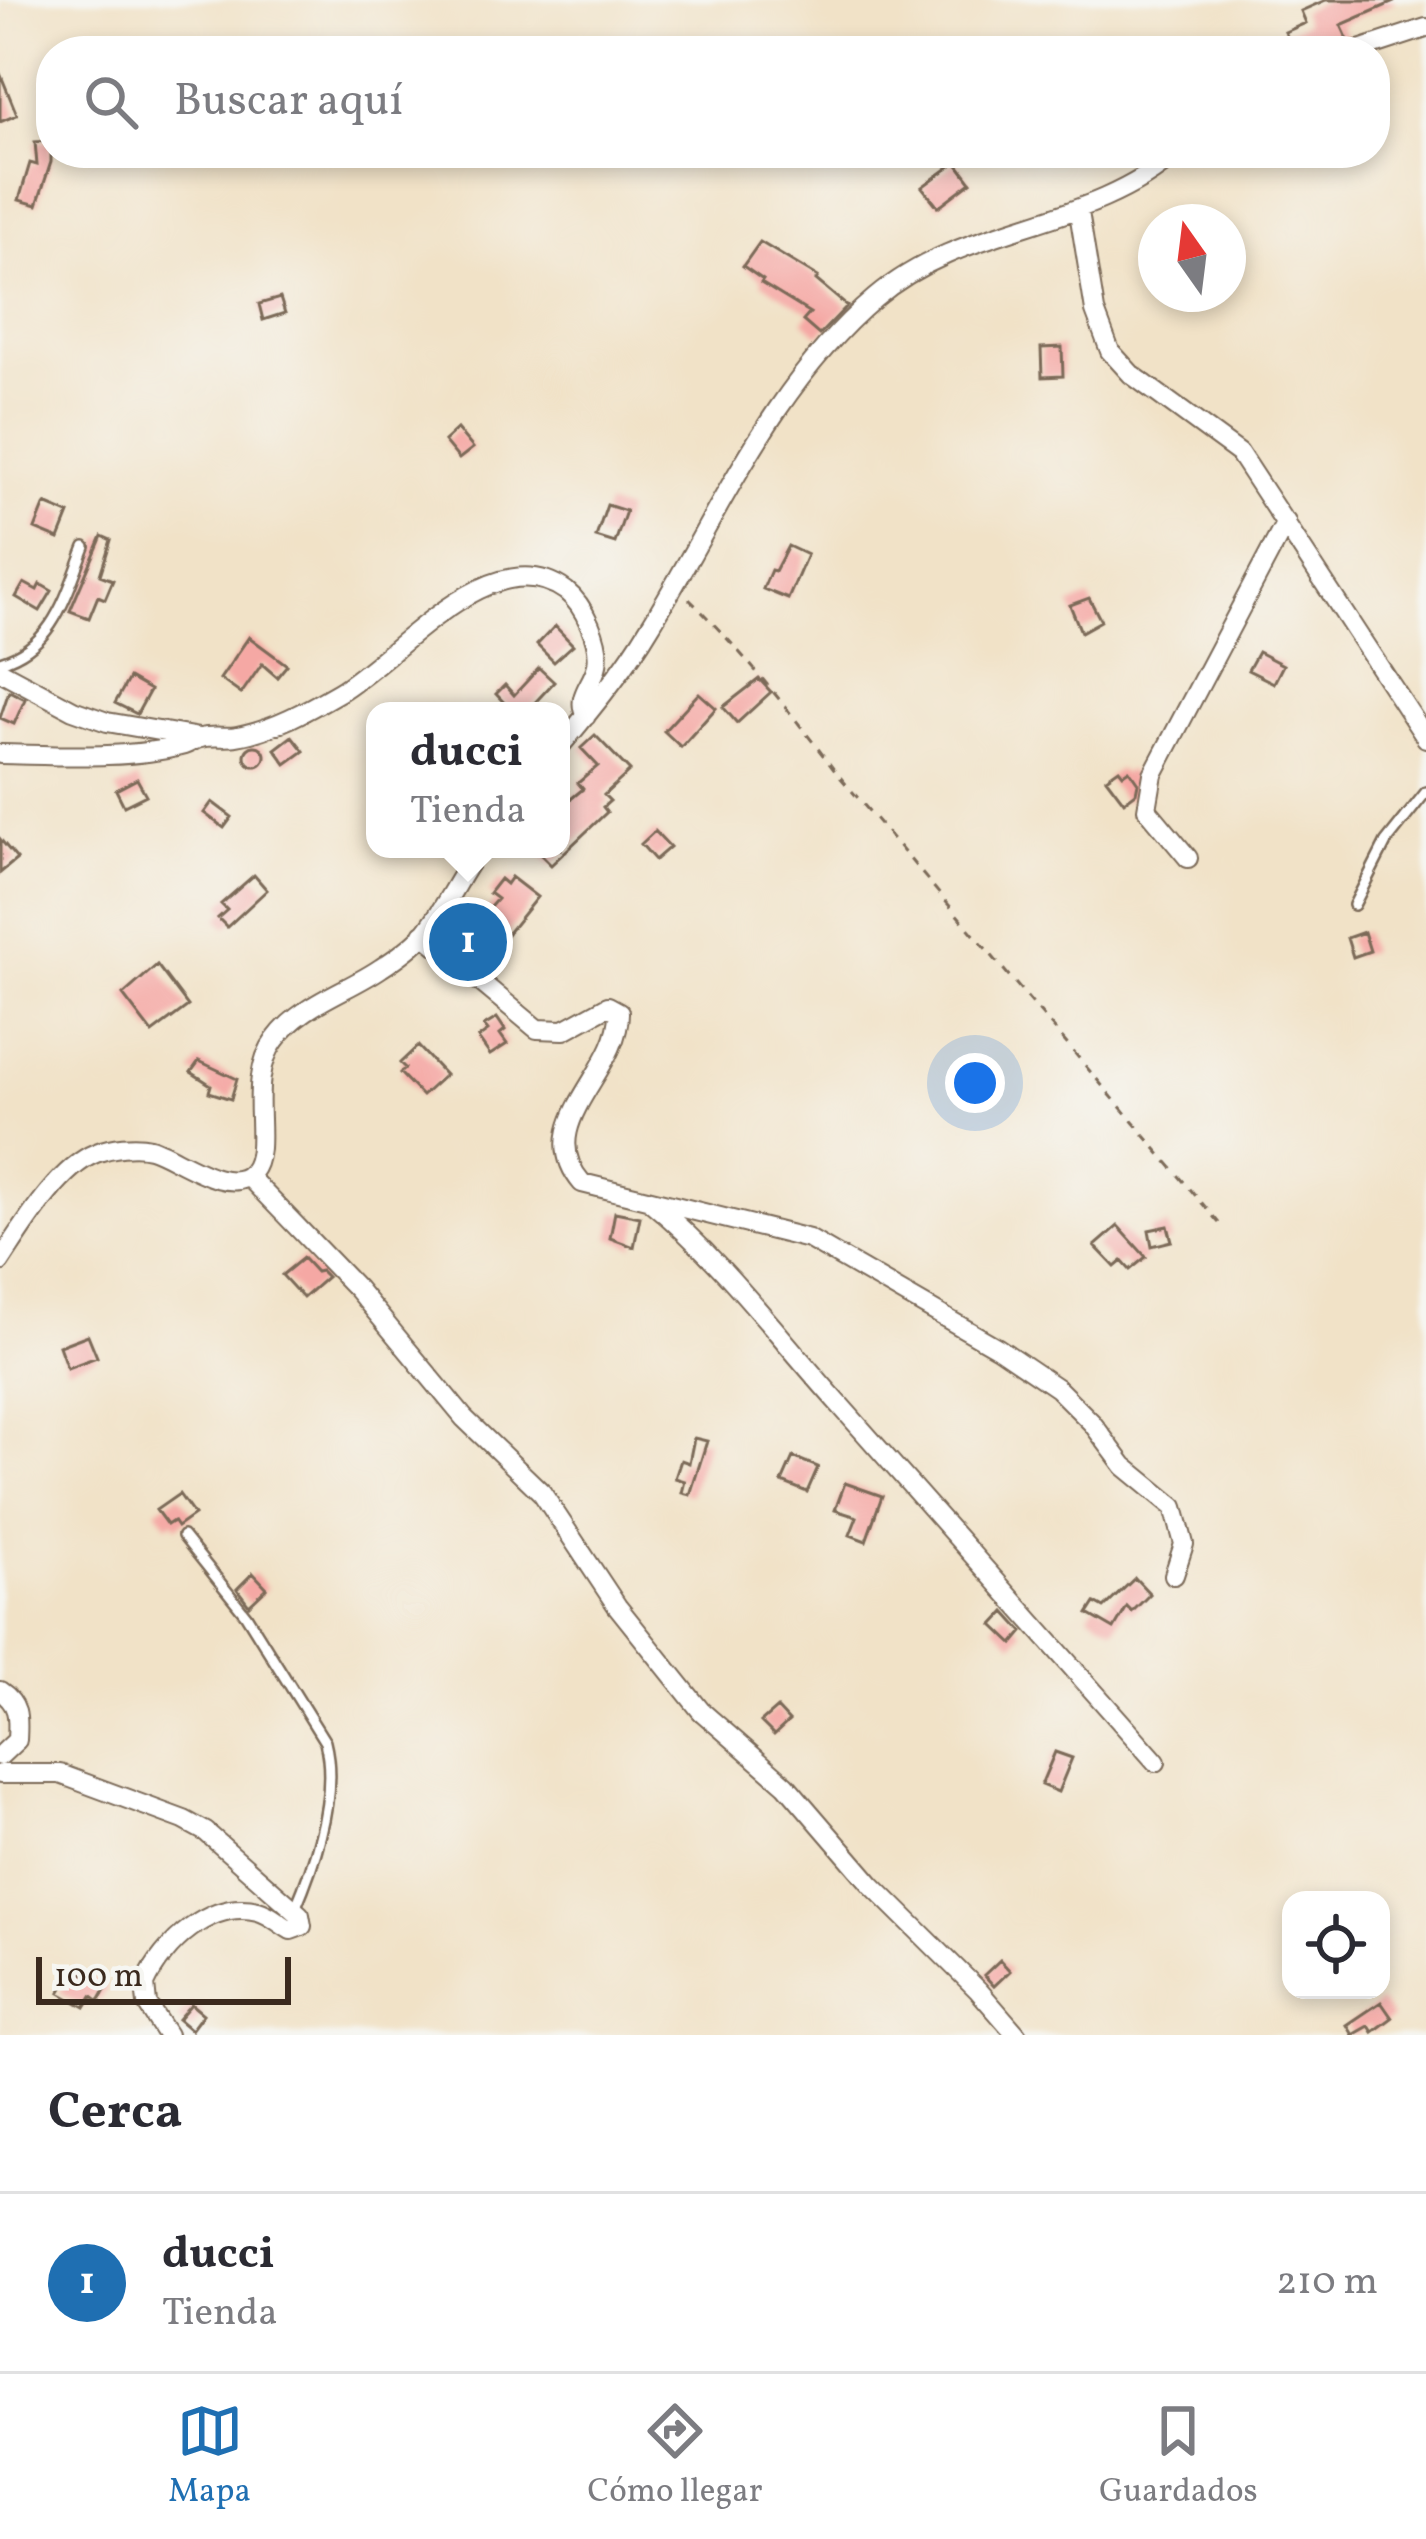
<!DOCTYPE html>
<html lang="es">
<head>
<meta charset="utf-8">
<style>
	body { margin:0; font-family:Vollkorn,serif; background:#f2f2f3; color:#2b2b33 }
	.controls { position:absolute; right:36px; bottom:36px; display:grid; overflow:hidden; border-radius:24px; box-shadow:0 6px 18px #0003 }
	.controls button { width:108px; height:108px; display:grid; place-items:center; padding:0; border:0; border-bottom:3px solid #e1e1e2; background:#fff; color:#2b2b33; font:60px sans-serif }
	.compass { position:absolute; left:1138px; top:204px; width:108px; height:108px; border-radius:50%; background:#fff; box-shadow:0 6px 18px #0003; rotate:346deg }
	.scale { position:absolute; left:36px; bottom:30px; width:255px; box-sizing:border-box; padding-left:12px; border:6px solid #3b2a1e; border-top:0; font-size:33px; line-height:42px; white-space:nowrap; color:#3b2a1e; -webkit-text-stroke:9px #f6f6f2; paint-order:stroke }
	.you { position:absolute; left:975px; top:1083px; width:42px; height:42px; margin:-30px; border:9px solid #fff; border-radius:50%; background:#1a73e8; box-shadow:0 0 0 18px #1a73e833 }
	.badge { display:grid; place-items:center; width:78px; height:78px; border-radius:50%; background:#1f6fb2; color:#fff; font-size:39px; font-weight:700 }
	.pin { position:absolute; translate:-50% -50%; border:6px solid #fff; box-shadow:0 3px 12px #0006 }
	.popup { position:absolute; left:366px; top:702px; width:204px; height:156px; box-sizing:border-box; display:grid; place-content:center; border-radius:24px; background:#fff; filter:drop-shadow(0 3px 9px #0005); font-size:39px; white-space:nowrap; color:#7c7c81 }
	.popup b { font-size:45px; color:#2b2b33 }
	.popup::after { content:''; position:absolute; left:50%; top:100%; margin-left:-24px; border:24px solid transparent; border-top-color:#fff }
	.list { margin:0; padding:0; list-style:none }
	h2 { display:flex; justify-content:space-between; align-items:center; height:156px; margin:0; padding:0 48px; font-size:51px }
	h2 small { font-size:39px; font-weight:400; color:#7c7c81 }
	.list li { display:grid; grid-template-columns:78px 1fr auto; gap:36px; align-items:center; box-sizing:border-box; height:180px; padding:0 48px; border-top:3px solid #e1e1e2 }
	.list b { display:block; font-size:45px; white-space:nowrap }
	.list p { margin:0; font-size:39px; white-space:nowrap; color:#7c7c81 }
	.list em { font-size:39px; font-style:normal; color:#7c7c81 }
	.icon { flex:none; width:66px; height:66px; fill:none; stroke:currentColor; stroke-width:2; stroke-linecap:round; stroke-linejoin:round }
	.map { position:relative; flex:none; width:1426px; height:2035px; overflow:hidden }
	.search { position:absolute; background:#fff; box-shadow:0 6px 18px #0003; left:36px; right:36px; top:36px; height:132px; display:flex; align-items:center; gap:30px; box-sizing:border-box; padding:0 42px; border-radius:48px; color:#7c7c81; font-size:45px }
	.sheet { height:336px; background:#fff }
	nav { display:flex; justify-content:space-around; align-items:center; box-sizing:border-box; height:168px; border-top:3px solid #e1e1e2; background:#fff; font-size:33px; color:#7c7c81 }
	nav a { display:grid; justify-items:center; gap:6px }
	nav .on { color:#1f6fb2 }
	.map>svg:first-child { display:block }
	.building { fill:#f5a8a4 }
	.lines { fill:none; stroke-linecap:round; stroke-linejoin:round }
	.lane-casing { stroke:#7b6a59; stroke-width:14 }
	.street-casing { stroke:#7b6a59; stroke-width:22 }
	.path { stroke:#7b6a59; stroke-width:3; stroke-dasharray:9 9; stroke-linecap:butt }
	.lane { stroke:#fff; stroke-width:9 }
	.street { stroke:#fff; stroke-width:18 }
</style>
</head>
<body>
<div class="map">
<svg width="1426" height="2035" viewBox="0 0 1426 2035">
	<rect width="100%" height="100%" fill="#f6f6f2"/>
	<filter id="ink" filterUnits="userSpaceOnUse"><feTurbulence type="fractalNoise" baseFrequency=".00833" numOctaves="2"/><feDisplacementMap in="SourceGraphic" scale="24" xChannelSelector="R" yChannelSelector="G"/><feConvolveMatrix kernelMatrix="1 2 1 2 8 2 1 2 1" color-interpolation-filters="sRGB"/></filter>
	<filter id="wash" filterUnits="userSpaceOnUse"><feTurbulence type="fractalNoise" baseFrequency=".004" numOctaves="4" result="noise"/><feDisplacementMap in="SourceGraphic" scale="48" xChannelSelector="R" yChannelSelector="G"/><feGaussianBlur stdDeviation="2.7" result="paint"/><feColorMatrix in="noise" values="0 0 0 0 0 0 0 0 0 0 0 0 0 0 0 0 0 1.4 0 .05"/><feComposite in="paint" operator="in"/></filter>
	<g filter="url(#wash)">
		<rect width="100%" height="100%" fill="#f1e2c7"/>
		<g id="blocks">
			<path class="building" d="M 1326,0 L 1394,0 L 1394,2 L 1341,25 L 1348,40 L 1323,51 L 1294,51 L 1285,32 L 1306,23 L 1301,11 Z
				M 0,73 L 17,115 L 0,122 Z
				M 51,141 L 51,162 L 37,205 L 19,200 L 30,163 L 37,165 L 35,142 Z
				M 956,162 L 971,182 L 938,207 L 922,187 Z
				M 760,242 L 818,277 L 816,280 L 847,306 L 819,335 L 803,321 L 810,313 L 761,283 L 763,280 L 743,266 Z
				M 280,298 L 285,313 L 263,320 L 259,304 Z
				M 1062,347 L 1063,376 L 1042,377 L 1041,348 Z
				M 457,429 L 473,448 L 459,459 L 444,441 Z
				M 45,504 L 69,514 L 59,539 L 35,529 Z
				M 607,505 L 626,511 L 615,543 L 596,537 Z
				M 102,536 L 111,540 L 100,575 L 113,580 L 105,599 L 98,596 L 89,618 L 70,611 Z
				M 788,546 L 807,555 L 788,599 L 763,589 L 771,570 L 775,571 Z
				M 24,583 L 37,590 L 40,584 L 52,591 L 40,611 L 16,597 Z
				M 1089,598 L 1101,621 L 1081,632 L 1070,605 Z
				M 555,626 L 573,645 L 554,662 L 537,645 Z
				M 249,637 L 287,665 L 277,677 L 262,664 L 241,694 L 220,679 Z
				M 1258,652 L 1283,665 L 1274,683 L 1248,670 Z
				M 539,668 L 554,682 L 527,711 L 512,711 L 496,694 L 505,685 L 514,695 Z
				M 129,678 L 150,690 L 137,714 L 115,703 Z
				M 759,679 L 771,692 L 737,723 L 723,707 Z
				M 9,691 L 25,699 L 14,724 L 0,718 Z
				M 699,693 L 716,708 L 681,747 L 664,731 Z
				M 595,735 L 630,771 L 604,795 L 610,801 L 603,807 L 607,812 L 551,865 L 535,849 L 561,849 L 561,807 L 583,789 L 578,783 L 598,766 L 581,748 Z
				M 292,736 L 304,751 L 286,764 L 275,749 Z
				M245 756a10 10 0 1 1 20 0a10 10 0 1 1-20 0Z
				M 1119,769 L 1123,774 L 1129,770 L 1138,783 L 1136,793 L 1124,802 L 1106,778 Z
				M 137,779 L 146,795 L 124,806 L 116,790 Z
				M 212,802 L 232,817 L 224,828 L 204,813 Z
				M 655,831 L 670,847 L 655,860 L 641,844 Z
				M 0,839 L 17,859 L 0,873 Z
				M 254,875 L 267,890 L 227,927 L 218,918 L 227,910 L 221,904 Z
				M 511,877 L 537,897 L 483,964 L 458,944 L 497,899 L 489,893 L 500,879 L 506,884 Z
				M 1364,932 L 1370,951 L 1353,957 L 1347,938 Z
				M 157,965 L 188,1006 L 152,1033 L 123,995 Z
				M 497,1018 L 505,1030 L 500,1034 L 507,1044 L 490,1055 L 478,1038 L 488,1031 L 484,1026 Z
				M 418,1046 L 445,1075 L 422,1096 L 400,1073 L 405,1068 L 400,1063 Z
				M 199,1061 L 237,1079 L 231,1099 L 209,1092 L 211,1085 L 191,1072 Z
				M 615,1212 L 640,1217 L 634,1247 L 610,1238 Z
				M 1118,1226 L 1146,1257 L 1130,1270 L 1122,1261 L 1115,1267 L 1095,1246 Z
				M 1168,1226 L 1172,1241 L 1152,1246 L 1149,1230 Z
				M 303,1258 L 316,1272 L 321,1271 L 327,1277 L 303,1298 L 282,1275 Z
				M 88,1335 L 97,1357 L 67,1368 L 59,1346 Z
				M 694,1438 L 707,1441 L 690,1495 L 682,1493 L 685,1481 L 675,1478 L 681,1460 L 689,1463 Z
				M 793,1457 L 818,1467 L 807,1492 L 782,1482 Z
				M 845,1483 L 882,1496 L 866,1541 L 850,1535 L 857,1517 L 835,1510 Z
				M 179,1494 L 194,1515 L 177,1527 L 173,1521 L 167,1525 L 156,1510 Z
				M 253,1573 L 267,1588 L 249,1605 L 237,1589 Z
				M 1135,1578 L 1150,1594 L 1132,1612 L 1127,1607 L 1114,1629 L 1088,1614 L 1095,1603 L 1104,1608 Z
				M 1005,1612 L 1023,1632 L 1013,1644 L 993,1625 Z
				M 777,1708 L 789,1721 L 774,1735 L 761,1722 Z
				M 1055,1752 L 1072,1758 L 1058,1792 L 1041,1785 Z
				M 1000,1960 L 1010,1971 L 994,1986 L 984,1975 Z
				M 74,1968 L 107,1987 L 99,2001 L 92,1996 L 85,2007 L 60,1993 Z
				M 1381,2002 L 1392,2018 L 1373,2032 L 1369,2026 L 1353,2035 L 1347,2025 Z
				M 191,2004 L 203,2014 L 191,2030 L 178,2019 Z"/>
		</g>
	</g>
	<g filter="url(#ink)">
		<use href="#blocks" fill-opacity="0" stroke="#7b6a59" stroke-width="3"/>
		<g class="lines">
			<defs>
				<path id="lane" d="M 0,662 C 55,646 66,594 85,547
					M 1354,905 L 1386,842 L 1426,792
					M 183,1536 L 246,1615 L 325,1742 C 338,1793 315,1862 295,1909"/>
				<path id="street" d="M 1356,51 L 1426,28
					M 1079,212 L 1095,311 L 1110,351 L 1131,374 L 1239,453 L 1426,738
					M 0,671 L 73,710 L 107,722 L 199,738
					M 561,745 C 592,709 624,670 649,628 C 718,516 772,385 875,298 C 965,221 1088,231 1177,153
					M 0,754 C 58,755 127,760 184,745 C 190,743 195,739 201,738 C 212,735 226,738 237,736 C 272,730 308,710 339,692 C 398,657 493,537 566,591 C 584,605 601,642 597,665 C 593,685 575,696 586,716
					M 1188,858 L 1147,809 L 1153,774 L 1286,522
					M 423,934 L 537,1029 L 564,1030 L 608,1006 L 619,1012 C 620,1073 531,1124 582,1183 L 809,1239 L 998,1348 L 1057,1388 L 1092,1423 L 1124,1466 L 1174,1507 L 1184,1544 L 1174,1575
					M 248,1176 L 357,1289 L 464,1418 L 542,1493 L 617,1606 L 701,1711 L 786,1785 L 872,1885 L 978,1990 L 1017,2035
					M 651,1202 C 723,1261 777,1335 839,1404 C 944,1524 1051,1642 1156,1762
					M 0,1262 C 22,1229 58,1168 96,1153 C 111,1147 135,1144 150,1148 C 173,1154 230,1199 252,1172 C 273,1147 244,1081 275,1040 C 301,1004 346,992 381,968 C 395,959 413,946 424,934 C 445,909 459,876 479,849
					M 0,1691 C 20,1704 18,1718 17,1740 L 0,1756
					M 0,1774 L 60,1774 L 184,1820 L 206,1832 L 300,1915 L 302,1926 L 291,1930 C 280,1924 270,1914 258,1911 C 211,1899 163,1944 145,1984 L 147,2004 L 167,2035"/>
			</defs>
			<use href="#lane" class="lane-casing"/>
			<use href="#street" class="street-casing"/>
			<path class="path" d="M 689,599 C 743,652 789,710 835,771 L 1224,1229"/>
			<use href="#lane" class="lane"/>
			<use href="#street" class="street"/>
		</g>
	</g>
</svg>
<div class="controls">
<button><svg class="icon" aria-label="locate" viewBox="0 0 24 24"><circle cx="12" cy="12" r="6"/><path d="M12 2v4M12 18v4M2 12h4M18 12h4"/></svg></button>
</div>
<svg class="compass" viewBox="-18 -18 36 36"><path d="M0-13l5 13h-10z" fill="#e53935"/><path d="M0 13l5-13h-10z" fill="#7c7c81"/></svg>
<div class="scale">100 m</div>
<div class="you"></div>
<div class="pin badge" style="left:468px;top:942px">1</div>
<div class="popup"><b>ducci</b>Tienda</div>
<div class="search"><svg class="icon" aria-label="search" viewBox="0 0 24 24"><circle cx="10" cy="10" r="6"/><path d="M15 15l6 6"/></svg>Buscar aquí</div>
</div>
<section class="sheet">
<h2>Cerca<small></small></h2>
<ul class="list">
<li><span class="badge">1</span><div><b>ducci</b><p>Tienda</p></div><em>210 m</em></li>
</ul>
</section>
<nav>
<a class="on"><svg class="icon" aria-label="map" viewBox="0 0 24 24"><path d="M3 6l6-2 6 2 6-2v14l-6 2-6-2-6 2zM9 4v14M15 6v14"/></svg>Mapa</a>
<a><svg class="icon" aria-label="directions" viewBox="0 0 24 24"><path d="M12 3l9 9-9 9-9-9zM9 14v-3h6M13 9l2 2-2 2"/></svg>Cómo llegar</a>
<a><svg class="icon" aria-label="saved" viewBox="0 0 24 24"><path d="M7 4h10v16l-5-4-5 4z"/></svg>Guardados</a>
</nav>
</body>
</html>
